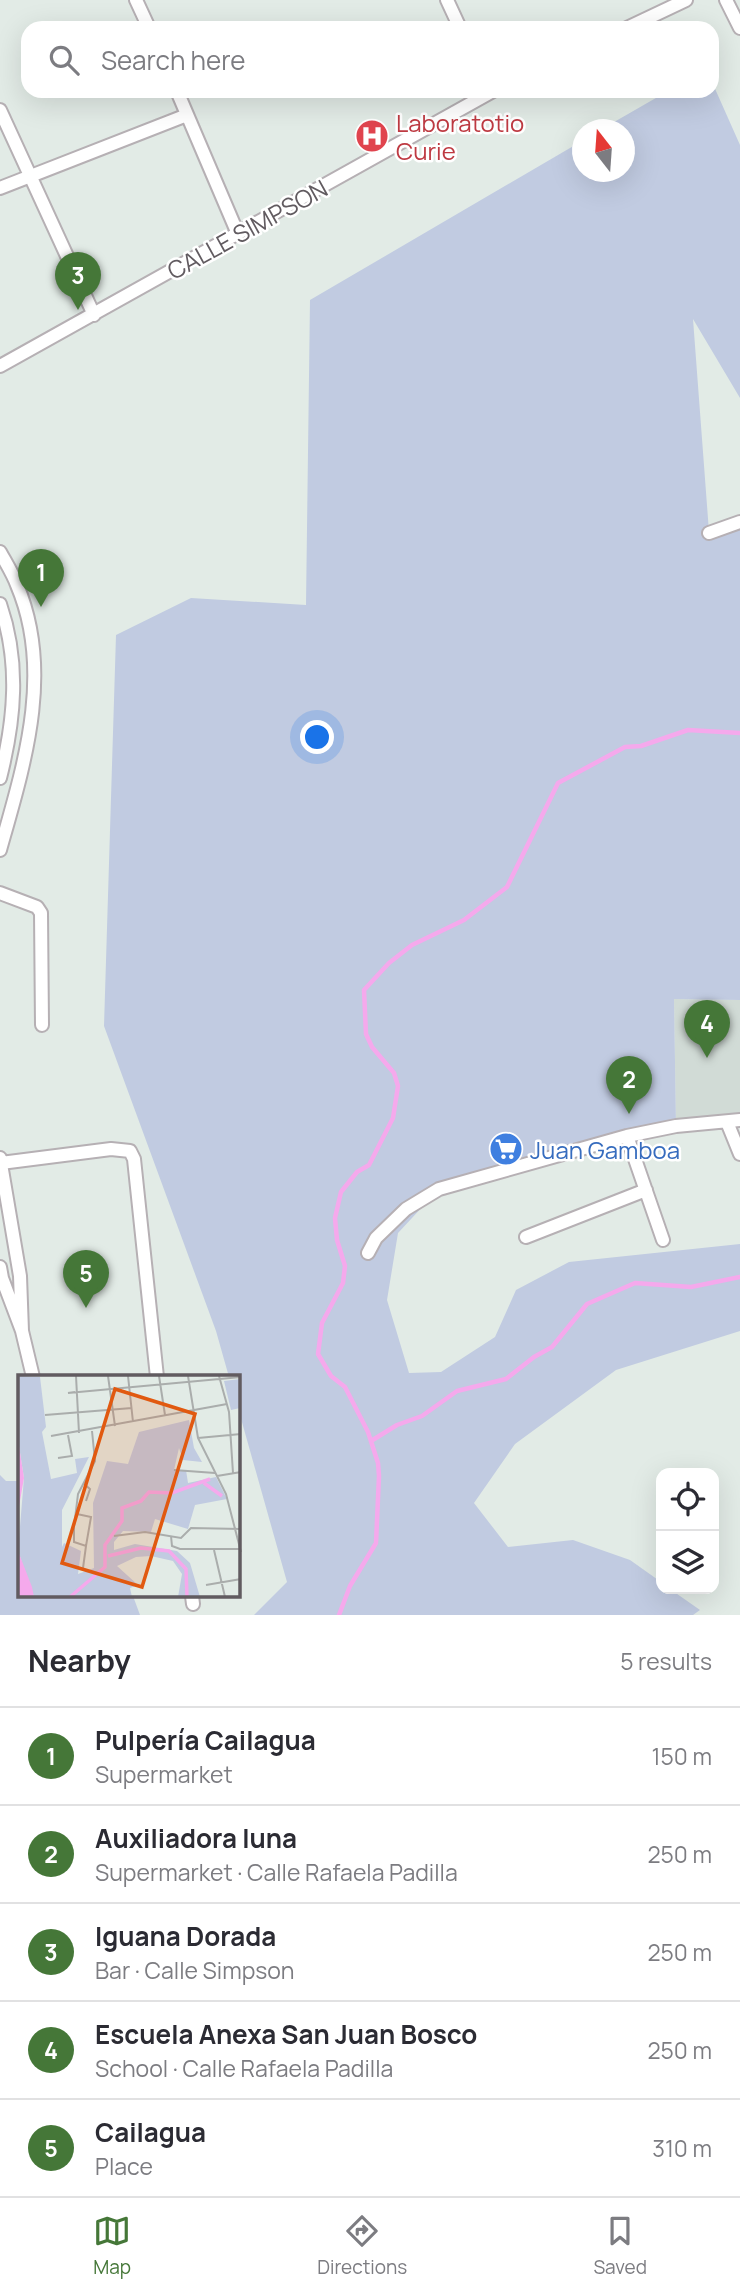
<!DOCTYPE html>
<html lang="en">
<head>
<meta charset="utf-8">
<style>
	body { margin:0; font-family:Manrope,sans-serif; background:#f2f2f3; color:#2b2b33 }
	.controls { position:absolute; right:21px; bottom:21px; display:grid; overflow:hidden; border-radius:14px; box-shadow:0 7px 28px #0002 }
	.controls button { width:63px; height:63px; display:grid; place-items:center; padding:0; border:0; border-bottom:2px solid #e1e1e2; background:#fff; color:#2b2b33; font:35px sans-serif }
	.compass { position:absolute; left:572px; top:119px; width:63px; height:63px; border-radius:50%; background:#fff; box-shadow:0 7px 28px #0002; rotate:343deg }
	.you { position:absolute; left:318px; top:738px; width:24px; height:24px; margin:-18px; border:5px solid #fff; border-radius:50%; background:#1a73e8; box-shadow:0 0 0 10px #1a73e833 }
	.badge { display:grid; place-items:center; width:46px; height:46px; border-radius:50%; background:#457738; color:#fff; font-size:23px; font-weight:700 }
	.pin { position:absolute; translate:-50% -58px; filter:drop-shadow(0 2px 4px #0008) }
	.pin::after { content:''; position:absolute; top:37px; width:24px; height:21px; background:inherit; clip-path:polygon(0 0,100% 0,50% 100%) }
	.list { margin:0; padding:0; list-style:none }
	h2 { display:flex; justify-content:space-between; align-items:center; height:91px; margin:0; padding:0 28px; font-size:30px }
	h2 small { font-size:23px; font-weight:400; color:#7c7c81 }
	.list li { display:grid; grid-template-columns:46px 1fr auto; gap:21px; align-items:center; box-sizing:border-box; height:98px; padding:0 28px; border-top:2px solid #e1e1e2 }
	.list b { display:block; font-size:26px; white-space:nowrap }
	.list p { margin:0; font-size:23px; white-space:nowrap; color:#7c7c81 }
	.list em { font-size:23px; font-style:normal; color:#7c7c81 }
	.icon { flex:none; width:38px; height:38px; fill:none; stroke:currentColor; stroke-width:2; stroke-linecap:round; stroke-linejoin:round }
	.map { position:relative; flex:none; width:740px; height:1615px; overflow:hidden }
	.search { position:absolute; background:#fff; box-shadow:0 7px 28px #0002; left:21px; right:21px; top:21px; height:77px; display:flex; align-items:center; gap:18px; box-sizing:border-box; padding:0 24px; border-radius:21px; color:#7c7c81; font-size:26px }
	.sheet { height:581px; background:#fff }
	nav { display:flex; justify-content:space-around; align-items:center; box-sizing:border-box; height:98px; border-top:2px solid #e1e1e2; background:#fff; font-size:19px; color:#7c7c81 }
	nav a { display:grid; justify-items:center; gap:4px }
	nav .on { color:#457738 }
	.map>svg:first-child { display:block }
	.education { fill:#d1dbd6 }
	.green { fill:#c1cbe1 }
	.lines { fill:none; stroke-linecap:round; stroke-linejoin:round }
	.stream { stroke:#f5a9ec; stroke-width:4.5 }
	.minor-casing { stroke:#b6b0b4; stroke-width:16 }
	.minor { stroke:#fff; stroke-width:12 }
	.labels { text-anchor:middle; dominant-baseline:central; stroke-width:5; stroke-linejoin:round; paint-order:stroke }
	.health-label { font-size:24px; fill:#be3a42; stroke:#fff; text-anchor:start }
	.street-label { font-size:24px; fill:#615b60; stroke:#fff }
	.shop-label { font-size:24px; fill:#366cbe; stroke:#fff; text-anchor:start }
	.inset-river { fill:none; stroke:#f5a9ec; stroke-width:3.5 }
	.inset-road { fill:none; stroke:#aaadac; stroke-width:2 }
	.view { fill:#e15910; fill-opacity:0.15; stroke:#e15910; stroke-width:3.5 }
	.inset-edge { fill:none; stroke:#615b60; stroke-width:3.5 }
</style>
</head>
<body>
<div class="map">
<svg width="740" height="1615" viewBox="0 0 740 1615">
	<rect width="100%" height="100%" fill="#e2ebe6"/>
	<path class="education" d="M 674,999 L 740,1000 L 740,1117 L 676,1126 Z"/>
	<path class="green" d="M 712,82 L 740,145 L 740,398 L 693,319 L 709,532 L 740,523 L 740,1000 L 674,999 L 676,1126 L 439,1189 L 398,1233 L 387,1300 L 409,1373 L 441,1372 L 495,1337 L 516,1290 L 569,1262 L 740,1244 L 740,1331 L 616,1370 L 515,1444 L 474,1503 L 508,1547 L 573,1540 L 630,1560 L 661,1582 L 661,1589 L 670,1589 L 700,1610 L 693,1615 L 254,1615 L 287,1582 L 238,1408 L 238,1377 L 229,1377 L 216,1331 L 104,1026 L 116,635 L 191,598 L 306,605 L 310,300 L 582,141 L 582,172 L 624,172 L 624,130 L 602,129 L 668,91 L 712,91 Z
		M 0,1475 L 6,1481 L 19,1481 L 19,1596 L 133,1596 L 140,1615 L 0,1615 Z"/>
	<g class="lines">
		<path class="stream" d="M 371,1441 L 397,1425 L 422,1416 L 457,1391 L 506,1379 L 534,1357 L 552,1347 L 587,1304 L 635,1283 L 691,1287 L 740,1277
			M 339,1615 L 350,1586 L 376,1543 L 379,1476 L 378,1463 L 368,1432 L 345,1387 L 331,1376 L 318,1354 L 322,1323 L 343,1283 L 345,1266 L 337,1240 L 335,1218 L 341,1192 L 357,1172 L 369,1165 L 393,1118 L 398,1086 L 394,1073 L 372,1047 L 366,1034 L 364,990 L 389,963 L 412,945 L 464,920 L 507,887 L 558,783 L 625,747 L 641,746 L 688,730 L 740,733"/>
		<defs>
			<path id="minor" d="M 136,0 L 149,28
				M 447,0 L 460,28
				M 726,0 L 740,28
				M 627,28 L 686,0
				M 177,91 L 238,234
				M 0,110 L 94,315
				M 0,188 L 187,115
				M 0,366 L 493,91
				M 709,533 L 740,522
				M 0,552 C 6,563 13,574 17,585 C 54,672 24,765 0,850
				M 0,604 C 20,662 15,719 0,778
				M 0,893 L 37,907 L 41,913 L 42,1025
				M 727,1122 L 740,1154
				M 627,1136 L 663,1240
				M 0,1158 L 20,1276 L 22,1331
				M 1,1163 L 111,1149 L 130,1151 L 134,1159 L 157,1377
				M 526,1237 L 646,1190
				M 368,1253 L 376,1238 L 406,1209 L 439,1189 L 627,1136 L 676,1126 L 740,1120
				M 0,1267 L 2,1278 L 22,1331 L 33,1377
				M 192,1596 L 193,1604"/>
		</defs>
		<use href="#minor" class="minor-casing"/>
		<use href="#minor" class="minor"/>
	</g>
	<defs>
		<symbol id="hospital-disc" viewBox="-11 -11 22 22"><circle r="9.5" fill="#e0444e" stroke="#fff"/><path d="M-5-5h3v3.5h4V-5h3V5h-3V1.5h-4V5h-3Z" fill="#fff"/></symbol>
		<symbol id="supermarket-disc" viewBox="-11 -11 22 22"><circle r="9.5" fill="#3f7fe0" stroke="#fff"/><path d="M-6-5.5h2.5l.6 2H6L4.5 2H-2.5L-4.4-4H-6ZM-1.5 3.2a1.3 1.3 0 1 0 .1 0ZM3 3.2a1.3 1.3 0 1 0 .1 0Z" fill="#fff"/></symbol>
	</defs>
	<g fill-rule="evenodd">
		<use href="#hospital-disc" x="353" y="117" width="38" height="38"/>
		<use href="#supermarket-disc" x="487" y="1130" width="38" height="38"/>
	</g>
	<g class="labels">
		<g class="health-label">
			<text x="396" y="122">Laboratotio<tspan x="396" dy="28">Curie</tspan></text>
		</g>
		<g class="street-label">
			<text transform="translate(247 229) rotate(-29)">CALLE SIMPSON</text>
		</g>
		<g class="shop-label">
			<text x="530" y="1149">Juan Gamboa</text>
		</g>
	</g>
	<g transform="translate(18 1375)">
		<rect width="222" height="222" fill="#e2ebe6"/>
		<path d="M 0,1 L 22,2 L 28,52 L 24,57 L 33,104 L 59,98 L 57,84 L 71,82 L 44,135 L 44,172 L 46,168 L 63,176 L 60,199 L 76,193 L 75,128 L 89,86 L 110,89 L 121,57 L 171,45 L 176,73 L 184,87 L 165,85 L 161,73 L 156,95 L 168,95 L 170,108 L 198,102 L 209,124 L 177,130 L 170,154 L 137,144 L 133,157 L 105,156 L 96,167 L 96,175 L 117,169 L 159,176 L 172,188 L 182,222 L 160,222 L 164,199 L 155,186 L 133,181 L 118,182 L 99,191 L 120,210 L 112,213 L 114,222 L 16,222 L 0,176 L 6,103 L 0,65 ZM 222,4 L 222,33 L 213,35 L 206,6 Z" fill="#c1cbe1"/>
		<path d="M 0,65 L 6,103 L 0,137 ZM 0,176 L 14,212 L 16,222 L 0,222 Z" fill="#f5a9ec"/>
		<path class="inset-river" d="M 186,108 L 204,121M 90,181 L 123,173 L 151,176 L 168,194 L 169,222M 52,222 L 87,192 L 87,170 L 104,146 L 104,133 L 123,126 L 131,117 L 154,118 L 192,104"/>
		<path class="inset-road" d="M 58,1 L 61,58M 90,1 L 97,51M 110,1 L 115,47M 141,1 L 147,40M 170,1 L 180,63 L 208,119 L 223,177M 201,1 L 211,37 L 215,98M 57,17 L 50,18 L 223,2M 27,40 L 114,33M 33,61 L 209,29M 180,63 L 223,59M 40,83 L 54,81 L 50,60M 156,95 L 197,98M 199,101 L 223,97M 65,108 L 72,114 L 68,126M 59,139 L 73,142 L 68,171 L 56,167 L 56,152 L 60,119 L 77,86 L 74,56M 96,161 L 127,157 L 163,163 L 173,153 L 223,154M 153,161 L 154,171 L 162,174 L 221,174M 196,175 L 207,222M 65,193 L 68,171M 188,210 L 223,204"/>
		<path class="view" d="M 97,14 L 177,39 L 124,212 L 44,188 Z"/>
		<rect width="222" height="222" class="inset-edge"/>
	</g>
</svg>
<div class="controls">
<button><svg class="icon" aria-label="locate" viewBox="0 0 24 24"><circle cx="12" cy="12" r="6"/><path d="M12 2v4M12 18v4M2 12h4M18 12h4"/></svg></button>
<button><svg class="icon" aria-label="layers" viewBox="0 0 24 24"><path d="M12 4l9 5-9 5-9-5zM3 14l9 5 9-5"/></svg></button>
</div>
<svg class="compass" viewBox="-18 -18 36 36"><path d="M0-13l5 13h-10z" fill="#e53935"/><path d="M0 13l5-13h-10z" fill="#7c7c81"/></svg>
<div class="you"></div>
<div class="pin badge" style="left:41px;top:607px">1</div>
<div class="pin badge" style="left:629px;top:1114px">2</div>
<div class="pin badge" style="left:78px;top:310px">3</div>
<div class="pin badge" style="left:707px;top:1058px">4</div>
<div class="pin badge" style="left:86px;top:1308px">5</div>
<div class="search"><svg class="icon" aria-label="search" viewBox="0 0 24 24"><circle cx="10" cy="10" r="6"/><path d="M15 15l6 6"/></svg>Search here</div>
</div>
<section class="sheet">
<h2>Nearby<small>5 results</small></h2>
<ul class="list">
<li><span class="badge">1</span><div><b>Pulpería Cailagua</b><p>Supermarket</p></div><em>150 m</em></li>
<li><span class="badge">2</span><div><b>Auxiliadora luna</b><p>Supermarket · Calle Rafaela Padilla</p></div><em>250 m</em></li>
<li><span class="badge">3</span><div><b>Iguana Dorada</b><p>Bar · Calle Simpson</p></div><em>250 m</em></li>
<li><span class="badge">4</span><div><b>Escuela Anexa San Juan Bosco</b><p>School · Calle Rafaela Padilla</p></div><em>250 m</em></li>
<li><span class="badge">5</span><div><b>Cailagua</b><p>Place</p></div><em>310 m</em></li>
</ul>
</section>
<nav>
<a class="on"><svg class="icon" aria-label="map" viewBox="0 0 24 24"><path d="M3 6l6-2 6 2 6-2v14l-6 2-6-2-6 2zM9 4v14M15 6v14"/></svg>Map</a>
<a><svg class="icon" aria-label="directions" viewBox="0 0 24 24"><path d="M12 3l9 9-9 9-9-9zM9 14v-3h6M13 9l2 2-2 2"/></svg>Directions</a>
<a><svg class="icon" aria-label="saved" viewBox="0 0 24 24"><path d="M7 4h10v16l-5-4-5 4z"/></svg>Saved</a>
</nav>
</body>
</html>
